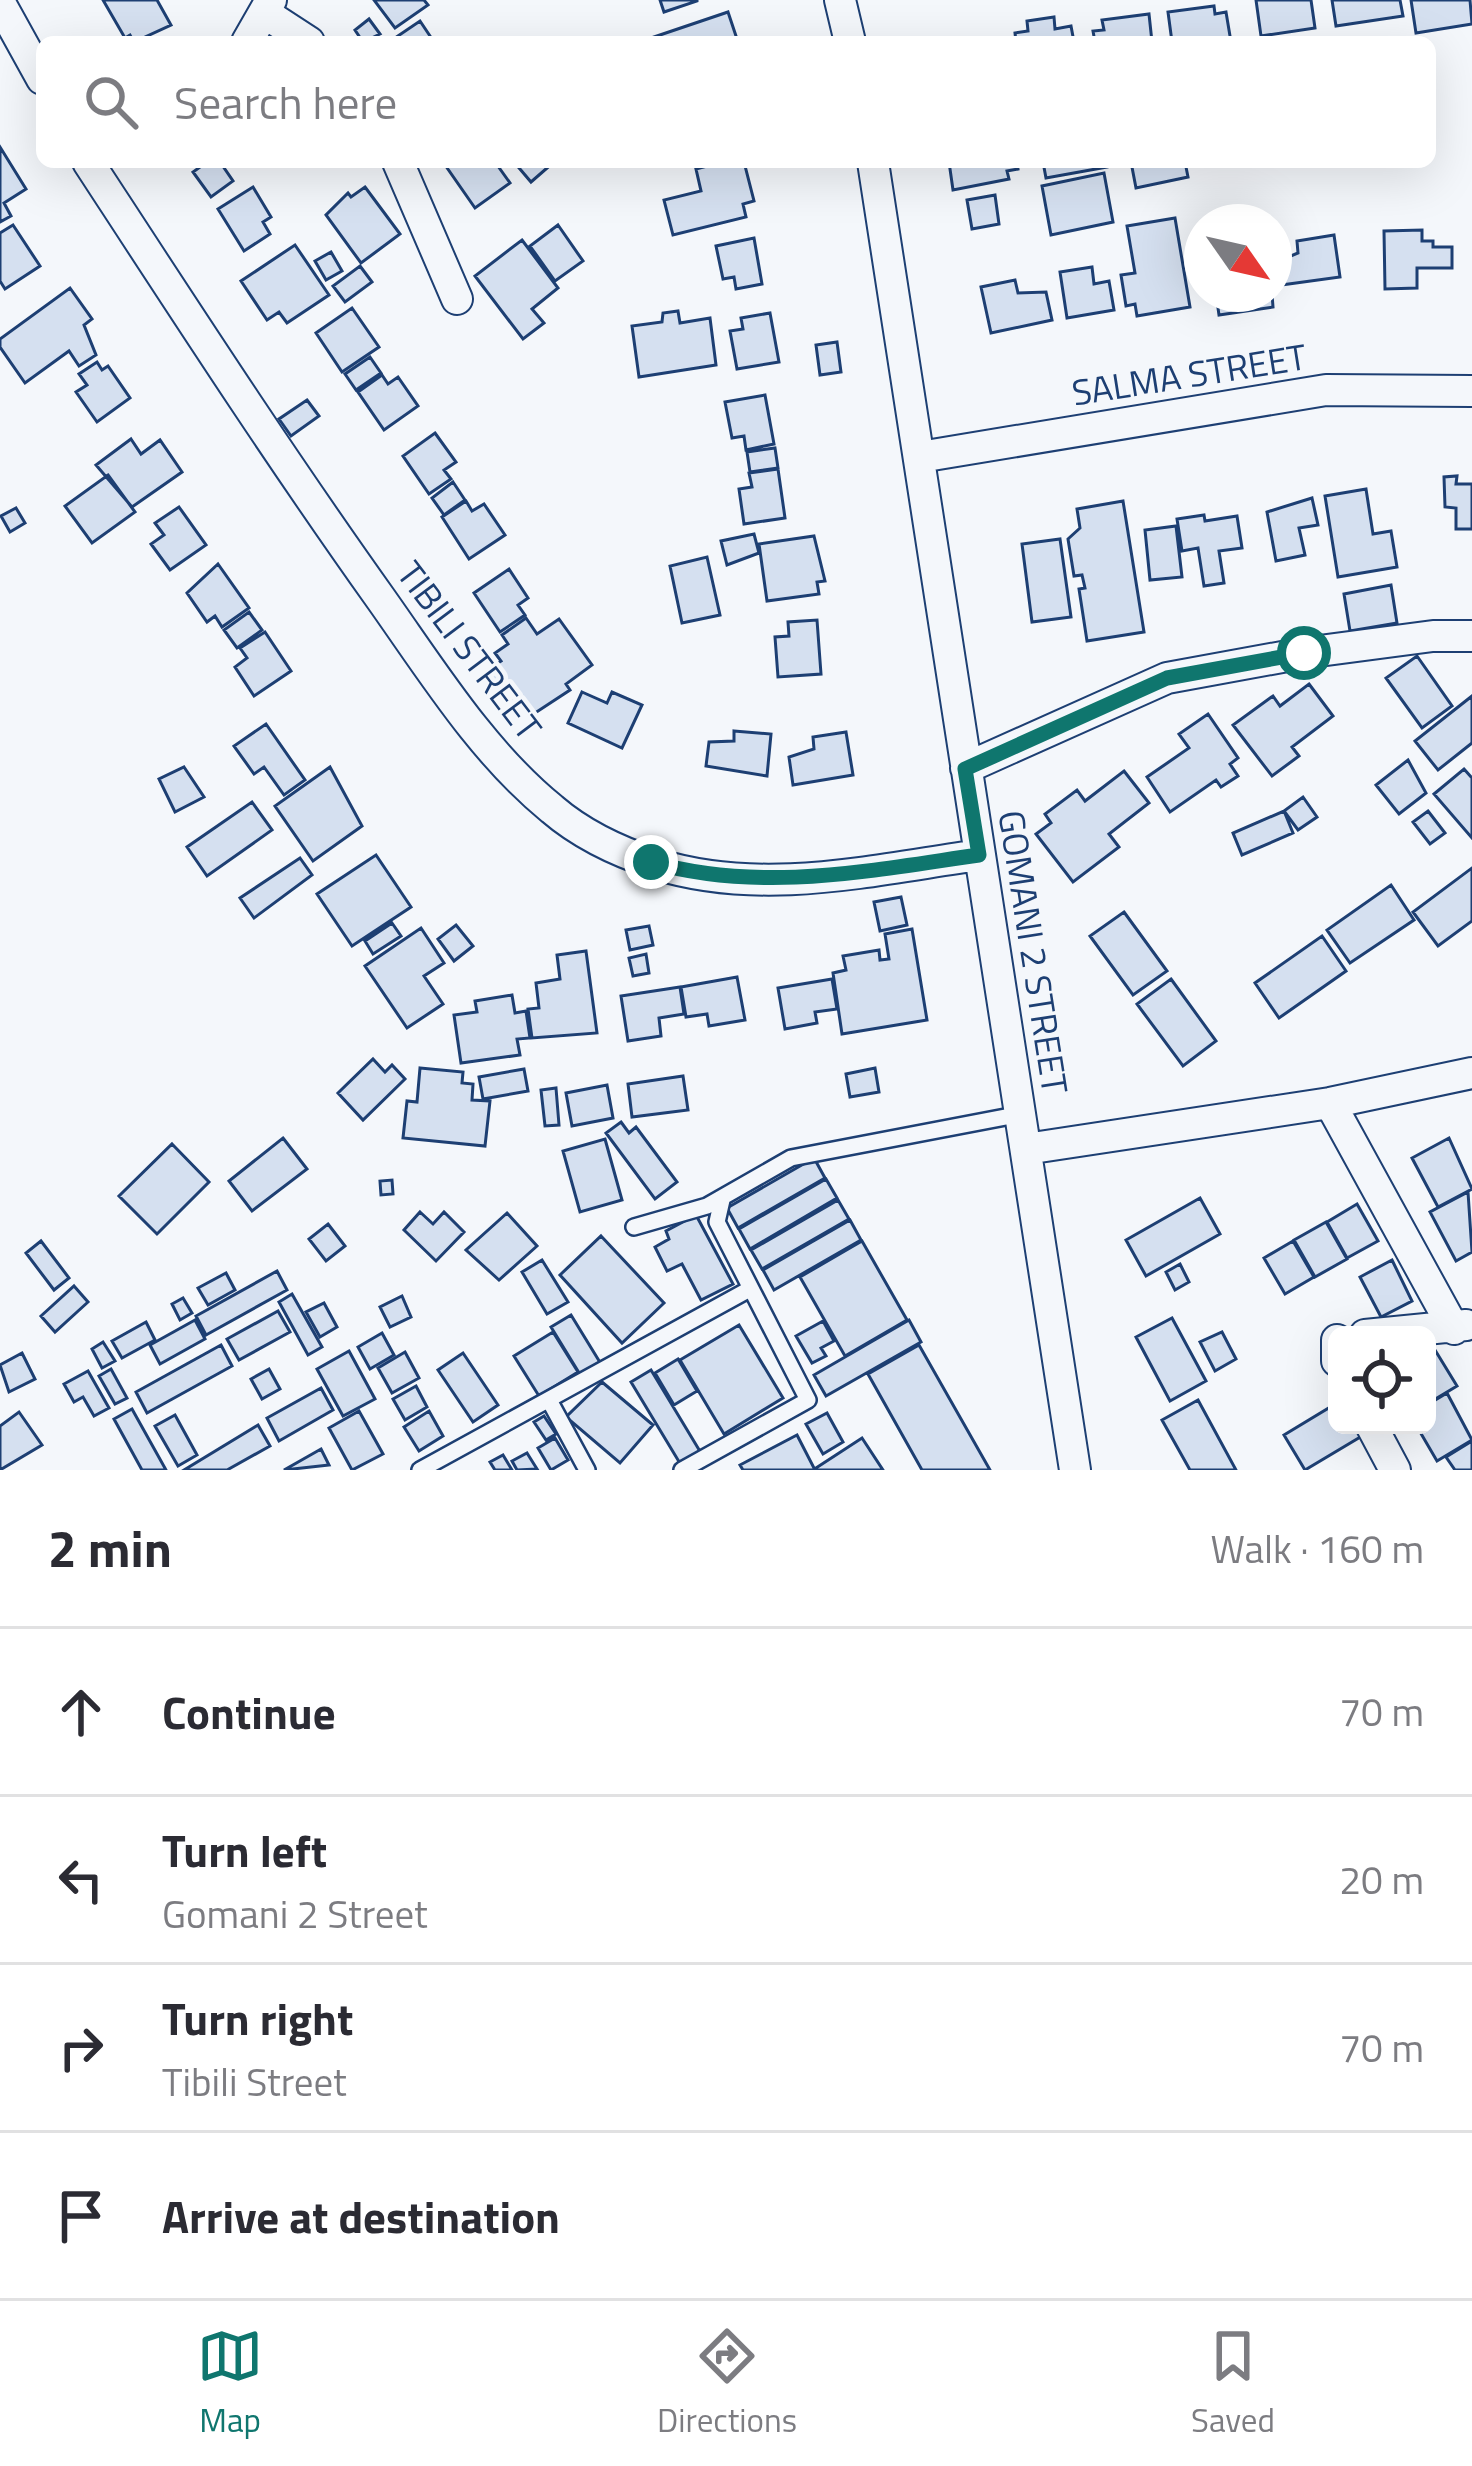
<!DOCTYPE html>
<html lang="en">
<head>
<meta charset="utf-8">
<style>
	body { margin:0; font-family:"Titillium Web",sans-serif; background:#f7f7f7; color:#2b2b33 }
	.controls { position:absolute; right:36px; bottom:36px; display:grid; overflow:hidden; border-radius:18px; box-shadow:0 12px 48px #0002 }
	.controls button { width:108px; height:108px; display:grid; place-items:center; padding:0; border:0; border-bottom:3px solid #e1e1e2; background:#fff; color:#2b2b33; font:60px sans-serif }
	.compass { position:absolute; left:1184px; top:204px; width:108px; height:108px; border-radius:50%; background:#fff; box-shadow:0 12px 48px #0002; rotate:124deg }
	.stop { position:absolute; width:36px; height:36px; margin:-27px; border:9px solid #0f766e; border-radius:50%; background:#fff }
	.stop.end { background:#0f766e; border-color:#fff; box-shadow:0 3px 12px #0008 }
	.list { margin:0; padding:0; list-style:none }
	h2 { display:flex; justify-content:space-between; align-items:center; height:156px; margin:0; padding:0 48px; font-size:51px }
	h2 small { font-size:39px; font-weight:400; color:#7c7c81 }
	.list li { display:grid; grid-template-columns:78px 1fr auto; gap:36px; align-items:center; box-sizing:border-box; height:168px; padding:0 48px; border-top:3px solid #e1e1e2 }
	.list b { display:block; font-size:45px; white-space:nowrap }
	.list p { margin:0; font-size:39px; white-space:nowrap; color:#7c7c81 }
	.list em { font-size:39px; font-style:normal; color:#7c7c81 }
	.icon { flex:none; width:66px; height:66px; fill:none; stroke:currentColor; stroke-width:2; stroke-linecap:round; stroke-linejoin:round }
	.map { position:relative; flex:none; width:1472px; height:1470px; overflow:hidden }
	.search { position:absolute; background:#fff; box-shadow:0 12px 48px #0002; left:36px; right:36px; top:36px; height:132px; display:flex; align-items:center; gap:30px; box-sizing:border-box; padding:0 42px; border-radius:18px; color:#7c7c81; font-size:45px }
	.sheet { height:828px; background:#fff }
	nav { display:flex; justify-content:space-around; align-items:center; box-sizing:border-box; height:168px; border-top:3px solid #e1e1e2; background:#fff; font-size:33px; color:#7c7c81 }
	nav a { display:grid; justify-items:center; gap:6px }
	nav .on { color:#0f766e }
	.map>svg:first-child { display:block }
	.building { fill:#d5e0f0; stroke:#1d3f73; stroke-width:3 }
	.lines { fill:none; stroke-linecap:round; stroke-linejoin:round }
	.service-casing { stroke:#1d3f73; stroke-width:20 }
	.minor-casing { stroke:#1d3f73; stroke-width:34 }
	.service { stroke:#f4f7fb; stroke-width:15 }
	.minor { stroke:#f4f7fb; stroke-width:30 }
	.route { stroke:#0f766e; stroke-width:15 }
	.labels { text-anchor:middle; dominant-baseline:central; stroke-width:9; stroke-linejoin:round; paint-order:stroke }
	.street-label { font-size:36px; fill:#1d3f73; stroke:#f4f7fb }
</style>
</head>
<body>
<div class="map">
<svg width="1472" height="1470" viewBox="0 0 1472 1470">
	<rect width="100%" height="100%" fill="#f4f7fb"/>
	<path class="building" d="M 103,0 L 157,0 L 171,25 L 134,42 L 130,35 L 125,38 Z
		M 374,0 L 424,0 L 428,5 L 395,28 Z
		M 660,0 L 697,0 L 697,1 L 664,12 Z
		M 1256,0 L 1311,0 L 1315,28 L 1261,36 Z
		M 1332,0 L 1400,0 L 1403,16 L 1336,26 Z
		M 1411,0 L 1470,0 L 1472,24 L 1416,33 Z
		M 1214,6 L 1215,14 L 1226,12 L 1231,42 L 1172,42 L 1168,12 Z
		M 728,12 L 738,42 L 656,42 L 654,37 Z
		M 1149,14 L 1152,42 L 1095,42 L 1093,31 L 1104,30 L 1102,20 Z
		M 1054,17 L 1055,29 L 1071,26 L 1074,42 L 1016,42 L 1015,33 L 1028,31 L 1027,21 Z
		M 369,19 L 380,34 L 363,42 L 355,30 Z
		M 420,21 L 434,42 L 389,42 Z
		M 0,147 L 26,189 L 4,203 L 11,216 L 0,222 Z
		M 207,162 L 220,162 L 233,181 L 211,197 L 193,172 Z
		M 443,162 L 495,162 L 510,183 L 475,208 Z
		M 514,162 L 554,162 L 531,182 Z
		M 722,162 L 744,162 L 754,201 L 743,204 L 746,217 L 673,235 L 664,200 L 701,191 L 696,169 Z
		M 949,162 L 1017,162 L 1018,169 L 1007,171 L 1009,179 L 953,190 Z
		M 1043,162 L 1106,162 L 1107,167 L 1046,178 Z
		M 1131,162 L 1185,162 L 1188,177 L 1136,188 Z
		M 1104,173 L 1113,222 L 1051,235 L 1042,186 Z
		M 253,187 L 271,217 L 263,222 L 270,234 L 244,251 L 218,209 Z
		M 365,187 L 400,234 L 361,263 L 326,215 L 348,193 L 351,197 Z
		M 995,195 L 999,224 L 972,229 L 967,200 Z
		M 1175,218 L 1190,307 L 1137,316 L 1135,304 L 1126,306 L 1121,275 L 1135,273 L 1127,226 Z
		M 13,225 L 40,266 L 5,289 L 0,281 L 0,233 Z
		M 558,225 L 583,261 L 555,281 L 530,246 Z
		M 1422,230 L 1422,241 L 1433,241 L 1433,247 L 1452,247 L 1452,268 L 1417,268 L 1417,288 L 1385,289 L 1384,231 Z
		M 1334,235 L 1340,277 L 1274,286 L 1274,263 L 1298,253 L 1297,241 Z
		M 754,238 L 762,284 L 736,289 L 734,277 L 723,279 L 716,246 Z
		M 522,240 L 558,288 L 532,309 L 544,323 L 523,339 L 475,276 Z
		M 295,245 L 329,295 L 287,323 L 279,312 L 267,320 L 241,281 Z
		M 331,252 L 342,271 L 326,280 L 315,261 Z
		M 360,266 L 372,282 L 345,302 L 333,286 Z
		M 1092,267 L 1094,284 L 1109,281 L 1114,310 L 1067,318 L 1060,272 Z
		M 1015,280 L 1018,293 L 1046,292 L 1052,320 L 991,333 L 981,287 Z
		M 70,288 L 92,319 L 84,325 L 96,355 L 79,366 L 69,351 L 25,383 L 0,347 L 0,339 Z
		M 1216,294 L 1272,294 L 1273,307 L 1219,315 Z
		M 352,308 L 379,347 L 342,372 L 316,333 Z
		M 678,311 L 680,323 L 710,318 L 716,365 L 639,377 L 632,326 L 662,322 L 663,313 Z
		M 770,313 L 779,362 L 737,369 L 730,331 L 743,329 L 741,318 Z
		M 837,342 L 841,372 L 820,375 L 816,345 Z
		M 370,357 L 381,373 L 356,390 L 345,374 Z
		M 97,362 L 102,370 L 108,366 L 130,398 L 97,422 L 76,392 L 87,385 L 79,374 Z
		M 382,375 L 388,384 L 398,377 L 418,406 L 384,430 L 358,392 Z
		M 765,395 L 774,444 L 746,450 L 744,436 L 732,438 L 725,402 Z
		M 307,400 L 319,416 L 291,436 L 279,419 Z
		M 435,433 L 456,462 L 444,470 L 451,479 L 429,494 L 403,456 Z
		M 131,439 L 141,454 L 160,440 L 182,472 L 132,507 L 96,465 Z
		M 775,448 L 778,468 L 750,472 L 747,452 Z
		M 778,469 L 785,518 L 744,524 L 739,489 L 752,487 L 749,473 Z
		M 108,475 L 135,512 L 92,543 L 65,506 Z
		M 1457,476 L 1456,484 L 1472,484 L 1472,529 L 1456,529 L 1456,508 L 1445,507 L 1444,477 Z
		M 453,482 L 465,500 L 444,515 L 432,498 Z
		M 1366,489 L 1373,534 L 1391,531 L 1397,567 L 1338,577 L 1325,496 Z
		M 1312,498 L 1318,525 L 1299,528 L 1305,555 L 1276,561 L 1267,512 Z
		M 466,501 L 472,511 L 484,504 L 505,535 L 469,559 L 442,517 Z
		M 1123,501 L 1144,632 L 1087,641 L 1079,589 L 1085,588 L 1082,575 L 1074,576 L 1068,539 L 1080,528 L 1077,509 Z
		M 179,507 L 206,545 L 170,570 L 151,544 L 164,535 L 155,523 Z
		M 16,508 L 25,523 L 10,532 L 1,516 Z
		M 1204,515 L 1205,521 L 1237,516 L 1242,548 L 1219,551 L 1224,583 L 1204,586 L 1198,548 L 1182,551 L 1177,519 Z
		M 1176,526 L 1182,577 L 1150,580 L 1145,530 Z
		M 754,534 L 759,553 L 727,565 L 721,541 Z
		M 814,536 L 825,581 L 817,582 L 819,594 L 767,601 L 759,544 Z
		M 1060,539 L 1071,617 L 1032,622 L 1022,544 Z
		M 707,557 L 720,615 L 682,623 L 670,566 Z
		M 218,564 L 249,608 L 222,627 L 215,616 L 207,622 L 187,593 Z
		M 509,569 L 528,598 L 518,605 L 525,615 L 500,632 L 474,593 Z
		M 1391,585 L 1397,623 L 1350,631 L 1344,594 Z
		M 249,612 L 262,630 L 237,648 L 224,630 Z
		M 526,618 L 537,634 L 559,619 L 592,665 L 566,684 L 570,690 L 532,715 L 518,695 L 510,700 L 502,696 L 485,671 L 501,661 L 495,653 L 508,644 L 502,635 Z
		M 817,620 L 821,674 L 778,677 L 775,637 L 789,636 L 788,622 Z
		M 265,632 L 291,671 L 254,696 L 235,667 L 247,658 L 240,648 Z
		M 1417,656 L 1452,706 L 1422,728 L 1386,678 Z
		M 1309,684 L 1333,716 L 1292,747 L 1299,756 L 1272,776 L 1233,725 L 1273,696 L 1280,706 Z
		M 582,692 L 607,703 L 612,692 L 642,705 L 622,748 L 568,723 Z
		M 1472,696 L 1472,743 L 1438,770 L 1415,741 Z
		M 1208,714 L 1238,758 L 1230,764 L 1238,776 L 1221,787 L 1216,780 L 1170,812 L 1147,777 L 1189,748 L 1179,734 Z
		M 266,724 L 305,780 L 284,795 L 264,767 L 254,774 L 234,746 Z
		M 734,731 L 771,734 L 767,776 L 706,766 L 709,742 L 734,741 Z
		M 846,732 L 853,775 L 793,785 L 789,757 L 814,749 L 813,737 Z
		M 1408,760 L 1426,793 L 1399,814 L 1376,785 Z
		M 184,767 L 204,797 L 175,812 L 159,779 Z
		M 330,767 L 362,826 L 313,861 L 275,806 Z
		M 1464,769 L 1472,778 L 1472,838 L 1434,794 Z
		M 1124,771 L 1149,803 L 1109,834 L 1119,847 L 1073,882 L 1036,834 L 1051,823 L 1045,814 L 1077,790 L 1085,801 Z
		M 1303,797 L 1317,817 L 1298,830 L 1284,811 Z
		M 252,802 L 272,830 L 207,876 L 187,847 Z
		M 1284,811 L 1293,833 L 1242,855 L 1233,833 Z
		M 1428,811 L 1445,833 L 1430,844 L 1413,822 Z
		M 376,855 L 411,907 L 352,946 L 317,894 Z
		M 300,858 L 312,875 L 254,918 L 240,898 Z
		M 1472,868 L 1472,921 L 1438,946 L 1413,912 Z
		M 1391,885 L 1414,920 L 1350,963 L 1327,930 Z
		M 901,897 L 907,925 L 880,931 L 874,902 Z
		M 1124,912 L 1167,971 L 1133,995 L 1090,936 Z
		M 392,923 L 401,936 L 373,954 L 365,941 Z
		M 456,925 L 473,946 L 454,961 L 438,939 Z
		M 649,926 L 653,945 L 630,950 L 626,930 Z
		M 421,928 L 444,963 L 424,976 L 443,1004 L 407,1028 L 365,966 Z
		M 912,929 L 927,1020 L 842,1034 L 833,973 L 846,970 L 843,956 L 879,950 L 880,960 L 889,959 L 885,934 Z
		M 1322,936 L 1346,971 L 1279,1018 L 1255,983 Z
		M 586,951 L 597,1033 L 532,1038 L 528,1009 L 539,1008 L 536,983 L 560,979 L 557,955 Z
		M 646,954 L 649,973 L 633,976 L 629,958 Z
		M 737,977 L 745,1020 L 709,1026 L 707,1014 L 686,1017 L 681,987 Z
		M 832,979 L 837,1009 L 815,1012 L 817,1023 L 785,1029 L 778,988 Z
		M 1171,979 L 1216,1041 L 1183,1066 L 1137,1004 Z
		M 680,987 L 684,1014 L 659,1018 L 661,1036 L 628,1041 L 621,996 Z
		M 512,995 L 515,1013 L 526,1011 L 530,1038 L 517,1039 L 520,1055 L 461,1063 L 454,1015 L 477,1012 L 475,1001 Z
		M 373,1059 L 385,1072 L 392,1065 L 405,1079 L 363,1120 L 338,1093 Z
		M 420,1068 L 463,1072 L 462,1083 L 473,1084 L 472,1100 L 490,1101 L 485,1146 L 403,1138 L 407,1101 L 417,1102 Z
		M 875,1068 L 879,1092 L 850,1097 L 846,1074 Z
		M 524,1069 L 528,1091 L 483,1099 L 479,1077 Z
		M 683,1076 L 688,1110 L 632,1117 L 628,1084 Z
		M 607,1085 L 613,1118 L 572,1126 L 566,1093 Z
		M 556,1088 L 559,1125 L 545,1126 L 541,1090 Z
		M 621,1122 L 629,1133 L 636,1127 L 677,1182 L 655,1199 L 606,1133 Z
		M 283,1138 L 307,1169 L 252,1211 L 229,1181 Z
		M 1449,1138 L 1472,1189 L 1438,1207 L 1412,1158 Z
		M 605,1139 L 622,1200 L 580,1212 L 563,1151 Z
		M 172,1144 L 209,1182 L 157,1234 L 119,1196 Z
		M 814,1158 L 825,1178 L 738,1228 L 727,1208 Z
		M 826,1179 L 837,1198 L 750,1249 L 739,1229 Z
		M 392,1180 L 393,1194 L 381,1195 L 380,1181 Z
		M 1468,1192 L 1472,1252 L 1456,1261 L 1430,1212 Z
		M 1200,1198 L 1220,1234 L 1146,1276 L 1126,1240 Z
		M 838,1200 L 849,1219 L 762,1269 L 751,1250 Z
		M 1357,1204 L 1378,1241 L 1347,1258 L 1327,1222 Z
		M 420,1212 L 433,1224 L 444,1212 L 464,1232 L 436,1261 L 404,1230 Z
		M 507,1213 L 537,1246 L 499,1280 L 466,1250 Z
		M 696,1215 L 733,1284 L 701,1300 L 682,1264 L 667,1271 L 655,1247 L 669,1239 L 666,1231 Z
		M 850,1220 L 861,1240 L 774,1290 L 763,1270 Z
		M 1326,1222 L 1347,1259 L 1315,1277 L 1294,1240 Z
		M 328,1224 L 345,1246 L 326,1261 L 309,1239 Z
		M 601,1236 L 664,1303 L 622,1343 L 560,1275 Z
		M 41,1241 L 69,1278 L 54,1290 L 26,1253 Z
		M 862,1241 L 907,1320 L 845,1356 L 800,1277 Z
		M 1293,1241 L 1314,1277 L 1285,1294 L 1264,1258 Z
		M 542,1260 L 568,1302 L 547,1314 L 522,1272 Z
		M 1392,1260 L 1412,1301 L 1381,1317 L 1360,1277 Z
		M 1180,1264 L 1189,1282 L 1175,1290 L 1166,1272 Z
		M 277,1271 L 287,1290 L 206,1335 L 196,1316 Z
		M 226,1273 L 235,1290 L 208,1305 L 198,1288 Z
		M 74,1286 L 88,1302 L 55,1332 L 41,1316 Z
		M 292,1294 L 322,1347 L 308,1355 L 279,1302 Z
		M 402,1296 L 411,1317 L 390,1327 L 380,1307 Z
		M 183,1298 L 192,1313 L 180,1320 L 172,1304 Z
		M 324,1303 L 337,1327 L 320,1337 L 306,1312 Z
		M 278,1311 L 290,1332 L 239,1360 L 227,1339 Z
		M 571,1315 L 601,1364 L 581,1376 L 551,1327 Z
		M 1172,1318 L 1206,1381 L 1170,1401 L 1136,1337 Z
		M 195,1320 L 205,1339 L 160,1364 L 150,1345 Z
		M 909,1320 L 921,1342 L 826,1396 L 814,1375 Z
		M 823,1321 L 834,1341 L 821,1348 L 826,1356 L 812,1363 L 796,1336 Z
		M 146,1322 L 155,1340 L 122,1358 L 112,1341 Z
		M 739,1325 L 783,1398 L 724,1434 L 680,1360 Z
		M 553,1332 L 578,1372 L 539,1396 L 514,1356 Z
		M 1222,1332 L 1236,1359 L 1215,1371 L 1200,1342 Z
		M 382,1333 L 394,1355 L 370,1369 L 358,1347 Z
		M 103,1342 L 115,1361 L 102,1368 L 92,1349 Z
		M 221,1345 L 232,1366 L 147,1413 L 136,1392 Z
		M 919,1345 L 990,1470 L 922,1470 L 868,1374 Z
		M 1435,1350 L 1457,1386 L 1427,1404 L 1427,1355 Z
		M 349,1351 L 375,1399 L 343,1416 L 317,1369 Z
		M 405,1352 L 419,1378 L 392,1393 L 378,1368 Z
		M 22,1353 L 35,1379 L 9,1392 L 0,1365 Z
		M 463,1353 L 498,1405 L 473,1422 L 438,1370 Z
		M 678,1359 L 697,1391 L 674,1405 L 655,1373 Z
		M 111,1369 L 127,1398 L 115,1404 L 99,1376 Z
		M 269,1369 L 280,1389 L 262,1399 L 251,1379 Z
		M 651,1370 L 701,1453 L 681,1465 L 631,1382 Z
		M 88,1371 L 109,1408 L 94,1416 L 83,1397 L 74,1402 L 64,1384 Z
		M 602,1382 L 653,1425 L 620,1463 L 566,1417 Z
		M 416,1386 L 427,1407 L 405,1420 L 393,1399 Z
		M 321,1388 L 333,1410 L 279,1441 L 267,1418 Z
		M 1447,1393 L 1472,1440 L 1437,1461 L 1416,1425 L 1427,1425 L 1427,1405 Z
		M 1198,1400 L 1236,1470 L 1190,1470 L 1162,1420 Z
		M 1337,1403 L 1337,1425 L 1362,1425 L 1367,1433 L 1305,1470 L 1284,1435 Z
		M 132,1409 L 166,1470 L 142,1470 L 114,1419 Z
		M 359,1411 L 383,1454 L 352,1470 L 329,1428 Z
		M 429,1411 L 443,1436 L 419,1451 L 404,1427 Z
		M 19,1412 L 42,1445 L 0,1470 L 0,1426 Z
		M 827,1413 L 843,1442 L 823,1454 L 806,1424 Z
		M 175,1415 L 197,1455 L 178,1466 L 155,1426 Z
		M 544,1416 L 556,1434 L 546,1440 L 534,1422 Z
		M 258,1425 L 270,1446 L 227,1470 L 184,1470 Z
		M 797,1435 L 815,1470 L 743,1470 L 740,1465 Z
		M 555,1438 L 568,1460 L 551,1470 L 538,1448 Z
		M 862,1438 L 883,1470 L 818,1470 L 816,1468 Z
		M 1472,1441 L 1472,1470 L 1455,1470 L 1446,1457 Z
		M 321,1449 L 329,1465 L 284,1470 Z
		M 527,1453 L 537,1469 L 517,1470 L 512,1461 Z
		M 503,1455 L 512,1470 L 495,1470 L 490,1462 Z"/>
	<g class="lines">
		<defs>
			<path id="service" d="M 634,1227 L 707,1206 L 791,1158 L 1021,1114
				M 549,1400 L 587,1470
				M 420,1470 L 748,1290
				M 682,1470 L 808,1400 L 717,1222 L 722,1200"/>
			<path id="minor" d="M 840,0 L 850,42
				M 0,3 L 42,79
				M 266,14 L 309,42
				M 247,42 L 271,0
				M 88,162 C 184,309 279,456 381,599 C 432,671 482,752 552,809 C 581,834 619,852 656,864 C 762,897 872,870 979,855
				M 398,162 L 457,299
				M 873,162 L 1075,1470
				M 920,457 L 1326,390 L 1472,391
				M 966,768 L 1167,678 L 1304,653 L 1433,636 L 1472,636
				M 1330,1103 L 1454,1329
				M 1026,1149 L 1330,1103 L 1472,1073
				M 1365,1335 L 1466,1325
				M 1337,1340 L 1337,1361
				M 1371,1425 L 1395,1470"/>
		</defs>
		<use href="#service" class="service-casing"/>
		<use href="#minor" class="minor-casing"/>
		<use href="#service" class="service"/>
		<use href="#minor" class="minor"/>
	</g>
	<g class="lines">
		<path class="route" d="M 651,862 C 761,893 867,871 979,855 L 965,769 L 1167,678 L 1304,653"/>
	</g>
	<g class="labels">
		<g class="street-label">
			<text transform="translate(1189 374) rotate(-9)">SALMA STREET</text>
			<text transform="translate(470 650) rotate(53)">TIBILI STREET</text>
			<text transform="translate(1034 952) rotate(81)">GOMANI 2 STREET</text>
		</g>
	</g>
</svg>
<div class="controls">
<button><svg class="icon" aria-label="locate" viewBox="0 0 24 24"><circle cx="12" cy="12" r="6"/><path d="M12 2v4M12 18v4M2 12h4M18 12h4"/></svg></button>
</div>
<svg class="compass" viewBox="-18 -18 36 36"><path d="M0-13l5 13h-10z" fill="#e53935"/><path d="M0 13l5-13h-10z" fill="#7c7c81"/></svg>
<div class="stop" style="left:1304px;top:653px"></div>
<div class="stop end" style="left:651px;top:862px"></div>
<div class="search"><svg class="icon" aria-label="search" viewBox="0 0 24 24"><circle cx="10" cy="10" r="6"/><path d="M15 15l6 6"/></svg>Search here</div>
</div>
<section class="sheet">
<h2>2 min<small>Walk · 160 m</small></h2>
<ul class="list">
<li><svg class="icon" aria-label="ahead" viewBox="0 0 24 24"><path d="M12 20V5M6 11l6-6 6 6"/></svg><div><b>Continue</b></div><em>70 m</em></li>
<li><svg class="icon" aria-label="left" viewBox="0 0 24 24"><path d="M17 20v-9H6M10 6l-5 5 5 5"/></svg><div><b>Turn left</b><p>Gomani 2 Street</p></div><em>20 m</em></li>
<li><svg class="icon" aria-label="right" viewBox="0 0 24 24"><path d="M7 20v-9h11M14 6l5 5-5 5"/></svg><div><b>Turn right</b><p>Tibili Street</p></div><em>70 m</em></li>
<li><svg class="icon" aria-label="arrive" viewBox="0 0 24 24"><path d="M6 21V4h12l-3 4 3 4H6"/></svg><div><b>Arrive at destination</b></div></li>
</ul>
</section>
<nav>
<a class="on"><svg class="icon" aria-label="map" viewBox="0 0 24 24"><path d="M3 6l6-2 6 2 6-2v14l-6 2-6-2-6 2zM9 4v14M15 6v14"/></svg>Map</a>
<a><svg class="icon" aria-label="directions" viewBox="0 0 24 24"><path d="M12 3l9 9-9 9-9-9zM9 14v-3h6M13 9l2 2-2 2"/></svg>Directions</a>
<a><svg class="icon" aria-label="saved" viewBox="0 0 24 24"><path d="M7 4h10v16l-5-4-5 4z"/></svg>Saved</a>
</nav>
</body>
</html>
